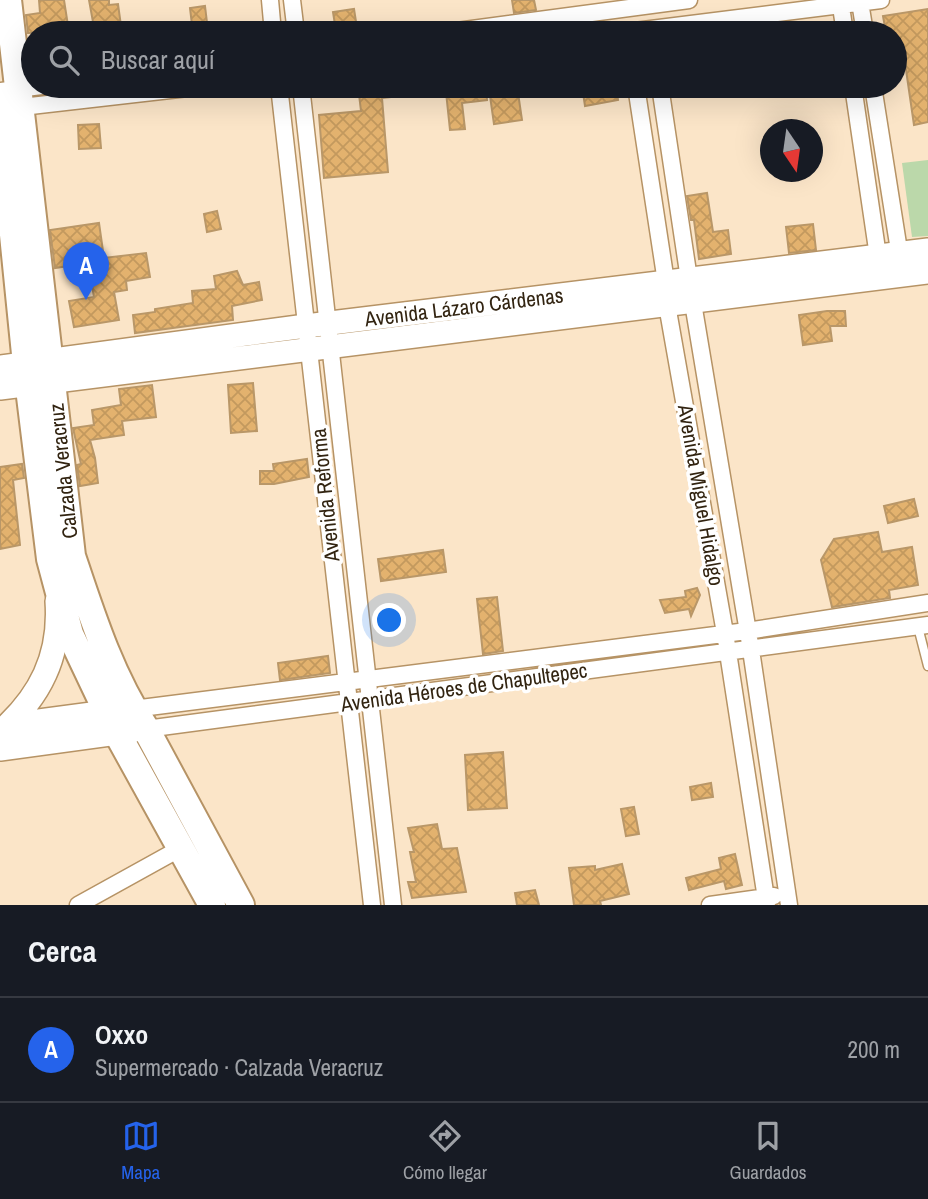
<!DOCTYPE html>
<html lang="es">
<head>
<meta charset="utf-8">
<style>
	body { margin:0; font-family:"Archivo Narrow",sans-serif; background:#242831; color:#f1f3f6 }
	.compass { position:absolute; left:760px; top:119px; width:63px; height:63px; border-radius:50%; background:#171b24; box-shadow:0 7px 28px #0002; rotate:167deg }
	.you { position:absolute; left:390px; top:621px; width:24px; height:24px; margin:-18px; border:5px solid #fff; border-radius:50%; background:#1a73e8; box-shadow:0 0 0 10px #1a73e833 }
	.badge { display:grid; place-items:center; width:46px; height:46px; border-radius:50%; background:#2563eb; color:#fff; font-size:23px; font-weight:700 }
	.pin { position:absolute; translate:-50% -58px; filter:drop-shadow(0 2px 4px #0008) }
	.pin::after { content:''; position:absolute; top:37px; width:24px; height:21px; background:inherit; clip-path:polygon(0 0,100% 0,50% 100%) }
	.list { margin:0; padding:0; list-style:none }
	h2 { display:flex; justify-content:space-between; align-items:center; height:91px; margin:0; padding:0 28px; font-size:30px }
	h2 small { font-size:23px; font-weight:400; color:#9ea1a6 }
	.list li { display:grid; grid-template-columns:46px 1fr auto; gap:21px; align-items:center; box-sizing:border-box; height:105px; padding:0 28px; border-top:2px solid #363941 }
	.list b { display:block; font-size:26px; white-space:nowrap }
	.list p { margin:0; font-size:23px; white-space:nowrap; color:#9ea1a6 }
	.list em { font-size:23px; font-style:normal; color:#9ea1a6 }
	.icon { flex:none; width:38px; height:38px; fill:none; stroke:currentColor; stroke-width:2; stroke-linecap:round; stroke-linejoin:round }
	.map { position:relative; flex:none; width:928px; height:905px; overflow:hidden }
	.search { position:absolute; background:#171b24; box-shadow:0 7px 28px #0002; left:21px; right:21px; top:21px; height:77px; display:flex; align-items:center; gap:18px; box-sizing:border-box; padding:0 24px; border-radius:38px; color:#9ea1a6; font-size:26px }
	.sheet { height:196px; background:#171b24 }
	nav { display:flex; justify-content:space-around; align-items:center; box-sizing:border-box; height:98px; border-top:2px solid #363941; background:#171b24; font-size:19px; color:#9ea1a6 }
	nav a { display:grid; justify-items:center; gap:4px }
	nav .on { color:#2563eb }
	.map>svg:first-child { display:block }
	.grass { fill:#bbd8aa }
	.building { fill:url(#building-cross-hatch); stroke:#b99768; stroke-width:2 }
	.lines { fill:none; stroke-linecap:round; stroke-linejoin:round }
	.lane-casing { stroke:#b69365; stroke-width:11 }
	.street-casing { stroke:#b69365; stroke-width:19 }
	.secondary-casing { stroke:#b69365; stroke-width:26 }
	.primary-casing { stroke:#b69365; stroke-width:30 }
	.lane { stroke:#fff; stroke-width:8 }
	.street { stroke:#fff; stroke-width:16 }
	.secondary { stroke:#fff; stroke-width:23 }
	.primary { stroke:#fff; stroke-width:26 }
	.labels { text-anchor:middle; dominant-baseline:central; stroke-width:7; stroke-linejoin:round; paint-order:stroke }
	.street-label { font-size:21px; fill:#322411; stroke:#fff }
</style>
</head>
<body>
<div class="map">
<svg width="928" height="905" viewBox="0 0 928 905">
	<defs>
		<pattern id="building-cross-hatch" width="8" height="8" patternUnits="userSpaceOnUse" patternTransform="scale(1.75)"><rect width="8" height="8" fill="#e3b26e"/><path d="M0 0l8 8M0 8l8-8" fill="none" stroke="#c3995e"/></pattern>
	</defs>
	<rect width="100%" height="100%" fill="#fbe5c8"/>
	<path class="grass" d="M 928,160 L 928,236 L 912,237 L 902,163 Z"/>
	<path class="building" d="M 39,0 L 64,0 L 69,32 L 28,33 L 26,15 L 40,13 Z
		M 89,0 L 109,0 L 109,5 L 118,4 L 122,33 L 95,33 Z
		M 512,0 L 534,0 L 536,10 L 514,13 Z
		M 205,6 L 208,31 L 193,33 L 190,8 Z
		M 354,9 L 357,28 L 336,31 L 333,12 Z
		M 928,9 L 928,122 L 914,125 L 903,49 L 895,48 L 895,33 L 886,33 L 883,16 Z
		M 358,86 L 417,86 L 418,94 L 382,98 L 388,172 L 324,178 L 319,115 L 361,111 Z
		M 460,86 L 486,86 L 487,100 L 462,103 L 465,129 L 450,130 L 446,92 L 461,91 Z
		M 517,86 L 522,120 L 494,124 L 489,89 Z
		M 582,86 L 616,86 L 618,100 L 585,106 Z
		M 99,124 L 101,148 L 79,149 L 78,125 Z
		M 707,193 L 713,232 L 728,230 L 731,254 L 699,259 L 694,220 L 691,220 L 687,196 Z
		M 217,211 L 221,229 L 207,232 L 204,214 Z
		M 99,223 L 104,258 L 146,253 L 150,277 L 126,281 L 127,290 L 114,292 L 119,320 L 74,327 L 69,301 L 94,297 L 88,263 L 55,268 L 50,230 Z
		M 813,224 L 816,250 L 789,253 L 786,227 Z
		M 237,271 L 243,285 L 259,282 L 262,300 L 232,306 L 233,320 L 135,333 L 133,315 L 155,312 L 155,309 L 193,303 L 192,291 L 216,289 L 214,276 Z
		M 827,311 L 845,311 L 846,326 L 830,326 L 832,341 L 803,345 L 799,315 Z
		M 253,383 L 257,431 L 231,433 L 228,385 Z
		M 152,385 L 156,417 L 122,421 L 124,435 L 90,440 L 95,458 L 98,483 L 80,486 L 77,465 L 81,464 L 73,428 L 94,425 L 92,410 L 121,405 L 119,389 Z
		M 307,459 L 309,477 L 274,484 L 260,484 L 260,471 L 274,471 L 273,464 Z
		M 22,464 L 24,478 L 13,480 L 20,545 L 0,549 L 0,467 Z
		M 914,499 L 918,516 L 888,523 L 884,506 Z
		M 878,532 L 882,552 L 912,547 L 918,585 L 889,590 L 890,598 L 832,607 L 821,560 L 834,539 Z
		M 443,550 L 446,572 L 381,581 L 378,559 Z
		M 697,588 L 700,595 L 691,616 L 689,609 L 665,613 L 660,600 L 686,597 L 685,591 Z
		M 497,597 L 503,651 L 483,654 L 477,599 Z
		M 328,656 L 330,673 L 280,680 L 278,663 Z
		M 503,752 L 507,808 L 468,810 L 465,755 Z
		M 711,783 L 713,797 L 692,800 L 690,787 Z
		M 634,807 L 639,834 L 626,836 L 621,809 Z
		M 437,824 L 442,849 L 457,848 L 466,892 L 412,898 L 408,882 L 416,882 L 410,852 L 414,852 L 408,828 Z
		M 735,854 L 742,885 L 726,889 L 724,881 L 689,890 L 686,878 L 721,869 L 719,858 Z
		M 622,864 L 629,894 L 600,901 L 601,905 L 574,905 L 569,868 L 595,866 L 595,870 Z
		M 535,890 L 539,905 L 517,905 L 515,893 Z"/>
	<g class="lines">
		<defs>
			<path id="lane" d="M 918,627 L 928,666"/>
			<path id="street" d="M 270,0 L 273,33
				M 292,0 L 296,33
				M 840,0 L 845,33
				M 860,2 L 865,33
				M 442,33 L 689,0
				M 619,33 L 881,0
				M 279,86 L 372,905
				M 301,86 L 393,905
				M 636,86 L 666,282 L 667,305 L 725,633 L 767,905
				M 660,86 L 689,279 L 751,650 L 789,905
				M 853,86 L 879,263
				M 873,86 L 901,263
				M 0,91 L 42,86
				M 13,108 L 205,86
				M 133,709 L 747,631 L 928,603
				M 146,729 L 928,625
				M 78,905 L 181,848
				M 710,905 L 774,896"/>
			<path id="secondary" d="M 0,367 L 306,326 L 928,250
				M 0,388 L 928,272
				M 9,725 L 122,710
				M 0,732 C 40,697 61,656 57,601
				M 0,749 L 132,731"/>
			<path id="primary" d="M 8,0 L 72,556 C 92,616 111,676 146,729 L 241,905
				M 0,105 L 26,364 L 50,559 L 70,634 L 117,733 L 212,905"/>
		</defs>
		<use href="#lane" class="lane-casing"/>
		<use href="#street" class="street-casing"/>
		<use href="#secondary" class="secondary-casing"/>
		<use href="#primary" class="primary-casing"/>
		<use href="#lane" class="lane"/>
		<use href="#street" class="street"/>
		<use href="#secondary" class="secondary"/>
		<use href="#primary" class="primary"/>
	</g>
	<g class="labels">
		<g class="street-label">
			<text transform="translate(464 307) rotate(-7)">Avenida Lázaro Cárdenas</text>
			<text transform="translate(63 471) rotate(-96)">Calzada Veracruz</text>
			<text transform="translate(325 495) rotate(-96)">Avenida Reforma</text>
			<text transform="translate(701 495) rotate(80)">Avenida Miguel Hidalgo</text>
			<text transform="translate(464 687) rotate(-8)">Avenida Héroes de Chapultepec</text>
		</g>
	</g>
</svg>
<svg class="compass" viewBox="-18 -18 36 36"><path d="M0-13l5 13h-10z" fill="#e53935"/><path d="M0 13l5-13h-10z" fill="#9ea1a6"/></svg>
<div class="you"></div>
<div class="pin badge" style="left:86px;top:300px">A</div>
<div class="search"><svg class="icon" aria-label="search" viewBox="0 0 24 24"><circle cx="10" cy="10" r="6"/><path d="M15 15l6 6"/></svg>Buscar aquí</div>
</div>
<section class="sheet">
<h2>Cerca<small></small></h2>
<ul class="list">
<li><span class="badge">A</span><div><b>Oxxo</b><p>Supermercado · Calzada Veracruz</p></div><em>200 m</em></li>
</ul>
</section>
<nav>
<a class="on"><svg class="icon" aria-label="map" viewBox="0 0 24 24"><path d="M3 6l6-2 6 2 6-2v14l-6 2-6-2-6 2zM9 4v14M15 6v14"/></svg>Mapa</a>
<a><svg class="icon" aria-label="directions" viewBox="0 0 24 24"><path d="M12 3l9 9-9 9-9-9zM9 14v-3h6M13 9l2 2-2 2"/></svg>Cómo llegar</a>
<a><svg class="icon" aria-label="saved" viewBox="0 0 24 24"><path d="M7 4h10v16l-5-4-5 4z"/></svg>Guardados</a>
</nav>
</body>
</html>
